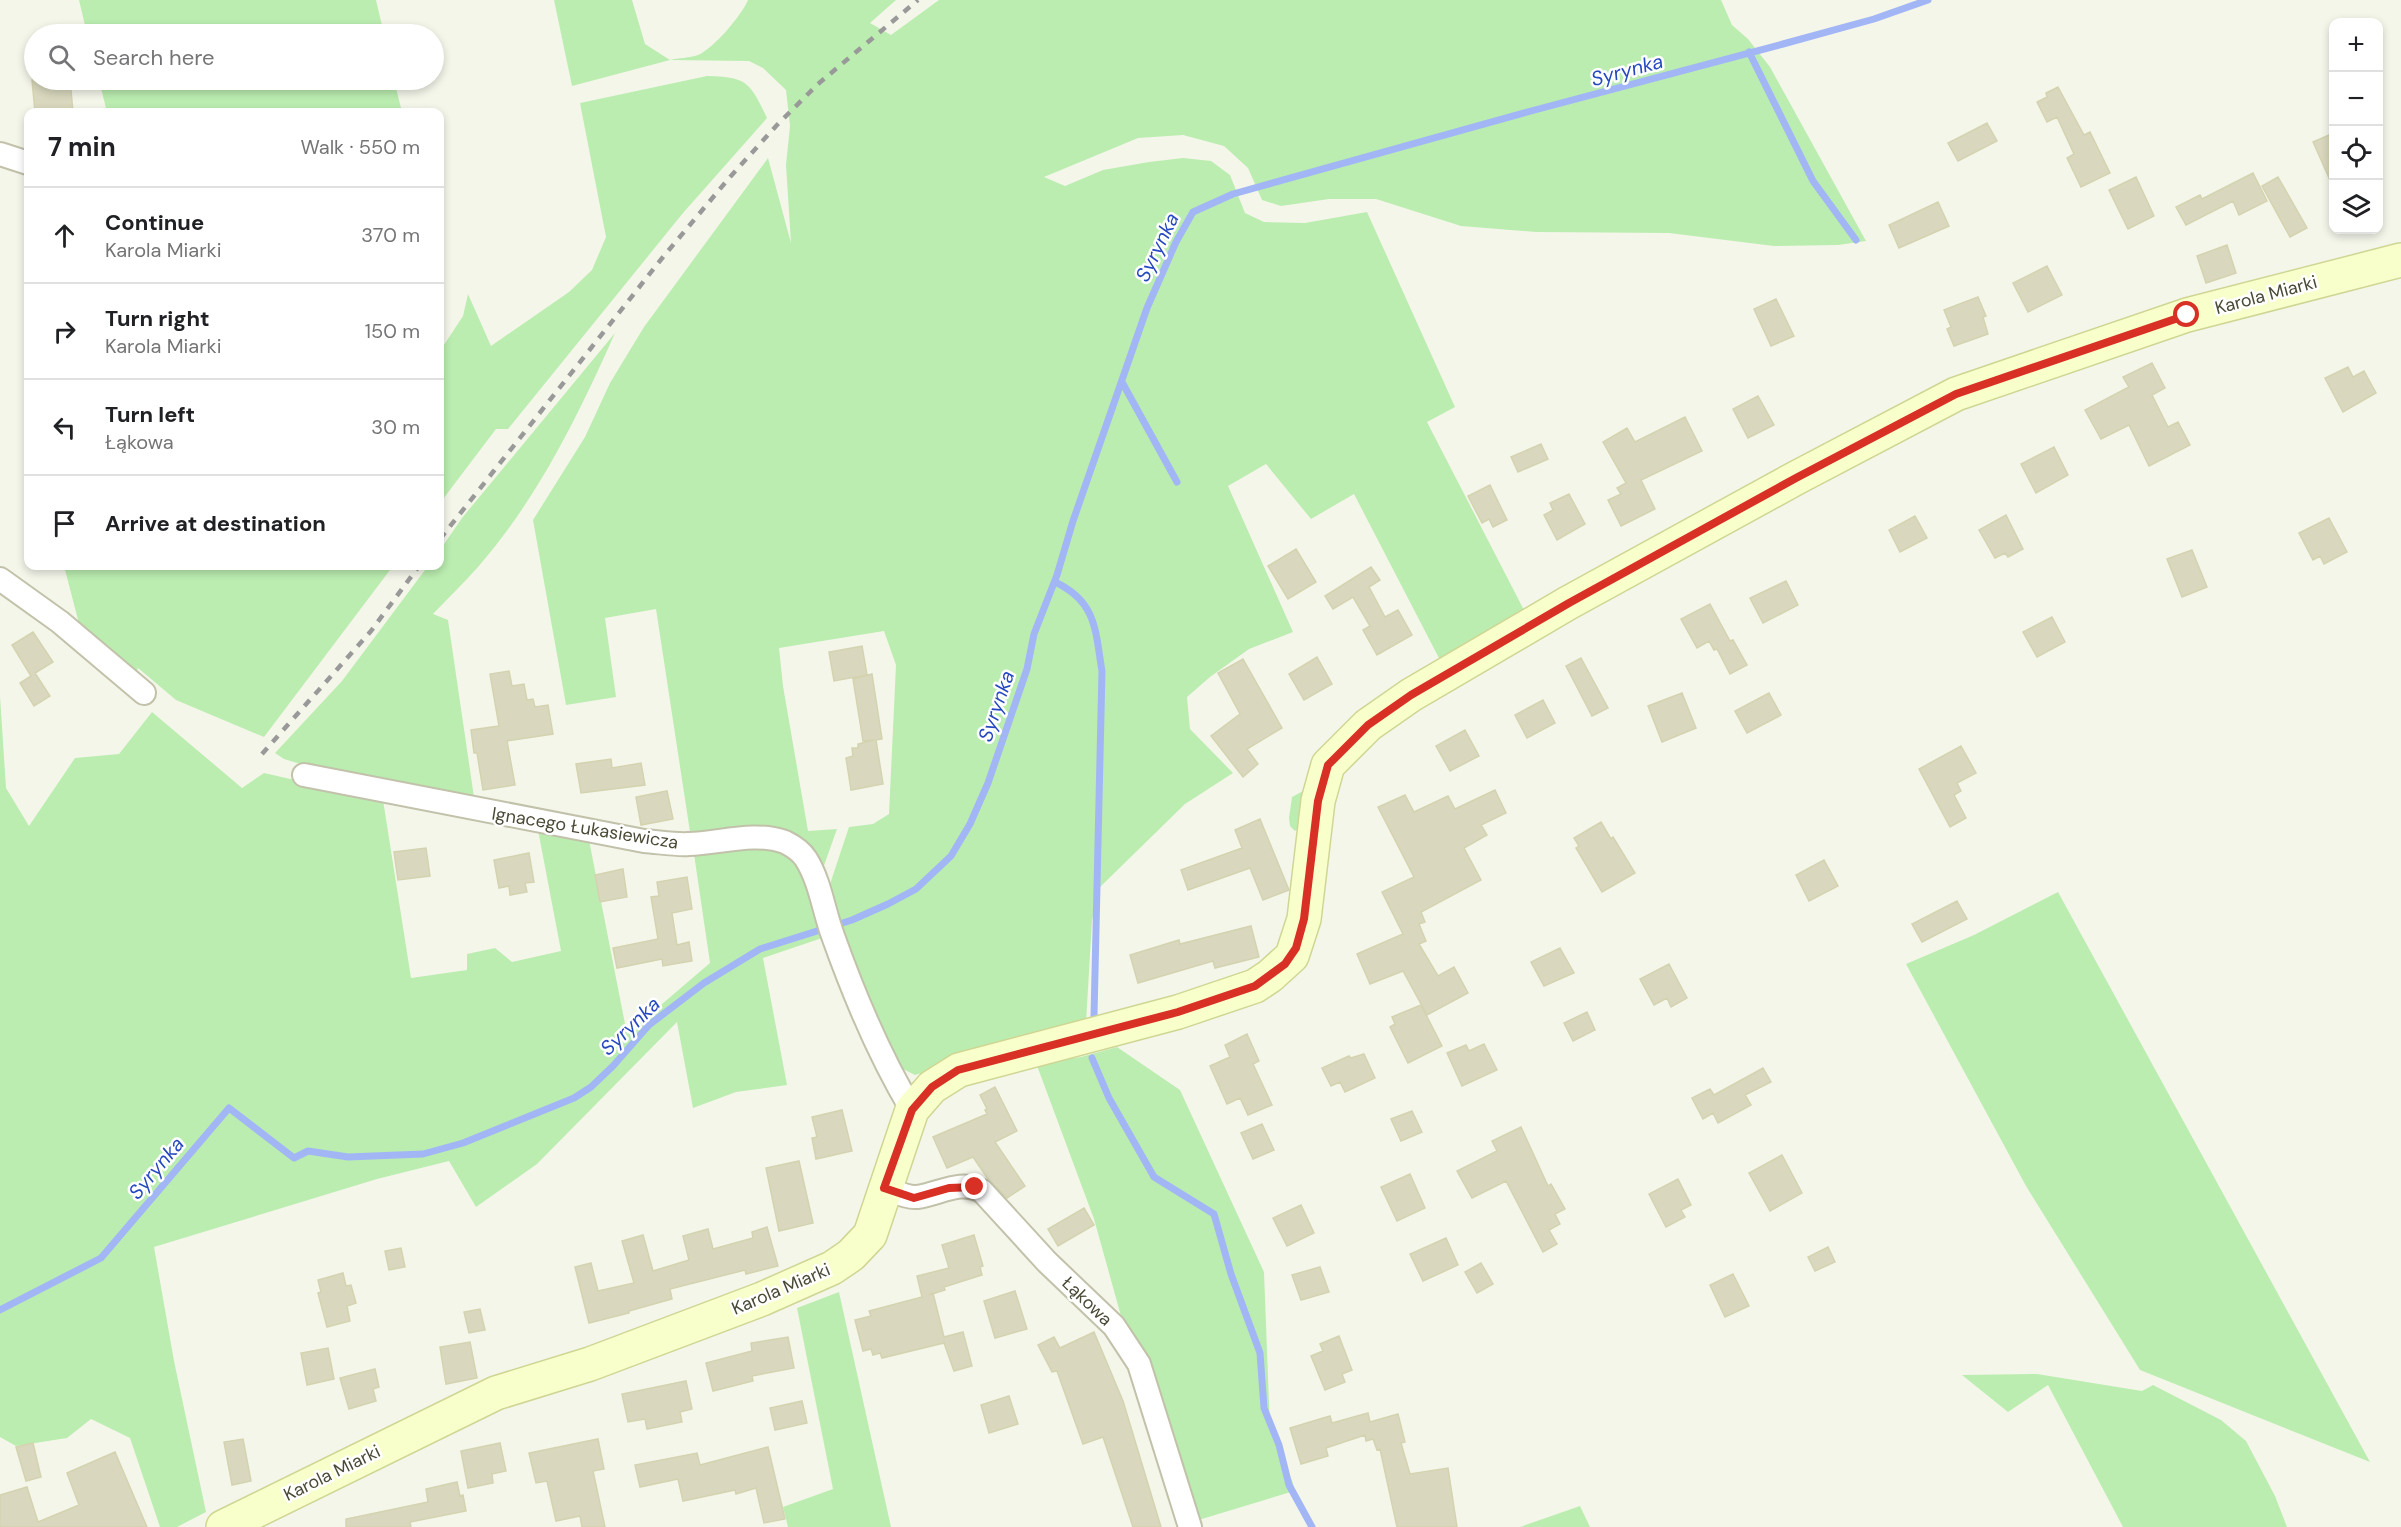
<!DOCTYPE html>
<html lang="en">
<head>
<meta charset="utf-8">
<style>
	body { margin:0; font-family:"DM Sans",sans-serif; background:#f6f6f6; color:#202124 }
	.controls { position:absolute; right:18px; top:18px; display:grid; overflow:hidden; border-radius:12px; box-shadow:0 3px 9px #0003 }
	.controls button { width:54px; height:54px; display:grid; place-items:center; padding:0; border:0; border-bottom:2px solid #e0e0e0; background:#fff; color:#202124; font:30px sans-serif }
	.stop { position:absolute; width:18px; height:18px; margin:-14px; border:4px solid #d93025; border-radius:50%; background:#fff }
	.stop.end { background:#d93025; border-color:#fff; box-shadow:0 2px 6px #0008 }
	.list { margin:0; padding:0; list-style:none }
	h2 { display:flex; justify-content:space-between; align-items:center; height:78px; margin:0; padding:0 24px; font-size:26px }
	h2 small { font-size:20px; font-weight:400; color:#757577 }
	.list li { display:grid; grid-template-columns:39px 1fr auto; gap:18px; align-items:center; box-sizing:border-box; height:96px; padding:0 24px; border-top:2px solid #e0e0e0 }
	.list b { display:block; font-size:22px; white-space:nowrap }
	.list p { margin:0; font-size:20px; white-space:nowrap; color:#757577 }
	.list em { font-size:20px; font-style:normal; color:#757577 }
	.icon { flex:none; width:33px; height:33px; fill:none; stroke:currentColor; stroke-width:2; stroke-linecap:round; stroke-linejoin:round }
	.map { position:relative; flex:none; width:2401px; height:1527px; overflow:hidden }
	.search { position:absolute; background:#fff; box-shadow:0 3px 9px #0003; left:24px; top:24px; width:420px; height:66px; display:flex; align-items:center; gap:15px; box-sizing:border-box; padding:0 21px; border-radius:33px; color:#757577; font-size:22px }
	.panel { position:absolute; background:#fff; box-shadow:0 3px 9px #0003; left:24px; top:108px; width:420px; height:462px; border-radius:12px }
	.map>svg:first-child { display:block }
	.green { fill:#bbedb0 }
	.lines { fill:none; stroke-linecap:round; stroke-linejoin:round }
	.stream { stroke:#a2b6f6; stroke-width:7 }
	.building { fill:#d9d8be; stroke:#d4d3b0; stroke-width:1.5 }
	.street-casing { stroke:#c2c2ab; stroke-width:26 }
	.secondary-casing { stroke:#cfd694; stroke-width:36 }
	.street { stroke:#fff; stroke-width:22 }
	.secondary { stroke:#f9ffca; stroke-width:33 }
	.rail { stroke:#999; stroke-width:4.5; stroke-dasharray:8 8; stroke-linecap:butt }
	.route { stroke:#d93025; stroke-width:8 }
	.labels { text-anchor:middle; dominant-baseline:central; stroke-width:5; stroke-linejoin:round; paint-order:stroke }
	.street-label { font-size:18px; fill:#4b4a37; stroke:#fff }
	.water-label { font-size:20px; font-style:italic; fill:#2648c0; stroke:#fff }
</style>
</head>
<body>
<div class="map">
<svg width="2401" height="1527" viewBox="0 0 2401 1527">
	<rect width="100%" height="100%" fill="#f5f6ea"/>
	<path class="green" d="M 79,0 L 376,0 L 384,34 L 87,34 Z
		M 554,0 L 632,0 L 645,44 L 670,60 C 678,58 690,58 698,55 C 714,48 741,16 748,0 L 896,0 L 870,23 L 891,35 L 939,0 L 1721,0 L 1732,25 L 1748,39 L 1770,67 L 1866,241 L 1838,245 L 1774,246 L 1669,233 L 1536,232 L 1461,226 L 1376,199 L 1329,199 L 1281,206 L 1262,200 L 1248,168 L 1224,146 L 1183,135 L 1138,138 L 1044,177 L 1065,186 L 1103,170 L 1149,162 L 1183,158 L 1211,161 L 1230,175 L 1245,213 L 1264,222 L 1305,223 L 1367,212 L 1455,407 L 1427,422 L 1526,614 L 1441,662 L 1354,494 L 1311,519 L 1266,464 L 1228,486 L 1293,632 L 1249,649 L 1210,677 L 1187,697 L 1190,729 L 1233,773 L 1185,804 L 1097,890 L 1092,921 L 1086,1023 L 915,1075 L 895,1065 L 828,890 L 849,827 L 873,824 L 889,814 L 896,665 L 884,631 L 779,648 L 783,686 L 808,831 L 837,829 L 821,874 L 807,843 L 778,827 L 690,832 L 656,609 L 605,618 L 616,697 L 566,705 L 533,520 L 585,437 L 610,383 L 644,327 L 768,158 L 791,243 L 786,165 L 790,126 L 786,90 L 763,68 L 749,61 L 670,60 L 572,86 Z
		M 707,76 C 747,77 750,82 767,118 L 683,213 L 508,429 L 496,429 L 440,503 L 440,351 L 463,316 L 468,294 L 491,346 L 569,292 L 592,270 L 606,237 L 580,103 Z
		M 99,80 L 394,80 L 402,112 L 107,112 Z
		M 615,333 C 578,416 538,498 478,567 C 464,583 448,598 433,614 L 448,620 L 475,804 L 317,769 L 284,759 L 275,753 L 342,681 L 428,566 L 440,566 L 440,550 L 462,518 Z
		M 64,566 L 393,566 L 264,737 L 176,700 L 138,668 L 135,675 L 82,635 Z
		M 0,696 L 6,788 L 29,826 L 75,758 L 119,754 L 152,712 L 242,788 L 264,773 L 383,800 L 411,978 L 467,970 L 467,954 L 495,948 L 512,962 L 561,951 L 538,830 L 589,840 L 627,1034 L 710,963 L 694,854 C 723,849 780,838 799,868 C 811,888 817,915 825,937 L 763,958 L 787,1085 L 736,1092 L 693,1108 L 677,1022 L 537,1164 L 476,1207 L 449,1161 L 377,1179 L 154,1247 L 174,1361 L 206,1512 L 177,1527 L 160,1527 L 130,1438 L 91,1419 L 67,1438 L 16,1446 L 0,1437 Z
		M 1305,790 L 1300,827 L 1295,831 L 1290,826 L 1289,818 L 1292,797 Z
		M 2058,892 L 2370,1462 L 2140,1370 L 2026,1186 L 1906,964 L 1974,935 Z
		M 1117,1047 L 1180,1090 L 1264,1272 L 1270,1429 L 1293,1483 L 1294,1491 L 1192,1522 L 1164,1415 L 1121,1316 L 1094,1219 L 1036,1063 L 1081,1057 Z
		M 839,1292 L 891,1527 L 788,1527 L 783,1507 L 833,1489 L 797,1308 Z
		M 2037,1374 L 2142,1391 L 2153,1385 L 2221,1420 L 2246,1441 L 2275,1496 L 2287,1527 L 2123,1527 L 2048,1385 L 2008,1412 L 1962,1375 Z
		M 1580,1506 L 1590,1527 L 1520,1527 Z"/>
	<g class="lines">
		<path class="stream" d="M 1749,52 L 1813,181 L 1856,240
			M 1122,382 L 1177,482
			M 1055,582 C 1097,602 1095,630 1102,671 L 1094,1016
			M 1092,1058 L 1109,1098 L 1154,1177 L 1214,1214 L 1231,1274 L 1260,1353 L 1264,1408 L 1279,1445 L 1289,1485 L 1312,1527
			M 0,1310 L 101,1258 L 229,1108 L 294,1158 L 308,1151 L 348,1157 L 423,1154 L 463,1143 L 574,1098 L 591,1087 L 613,1066 L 649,1025 L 704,983 L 760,949 L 852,920 L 888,904 L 916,889 L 951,856 L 970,824 L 988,783 L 1027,669 L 1034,634 L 1057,575 L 1073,521 L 1147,308 L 1176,242 L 1193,212 L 1233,194 L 1531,111 L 1783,44 L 1874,19 L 1928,0"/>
	</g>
	<path class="building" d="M 32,80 L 70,80 L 73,112 L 35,112 Z
		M 2058,87 L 2084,135 L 2090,132 L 2110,173 L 2081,187 L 2067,158 L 2074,154 L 2057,117 L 2047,122 L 2037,102 L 2047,97 L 2046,93 Z
		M 1987,123 L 1997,141 L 1958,161 L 1948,143 Z
		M 2334,133 L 2334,189 L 2313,142 Z
		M 2253,173 L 2267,201 L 2239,215 L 2233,201 L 2186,225 L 2176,207 L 2200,195 L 2202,199 Z
		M 2136,177 L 2154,216 L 2128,229 L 2109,190 Z
		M 2278,177 L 2307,228 L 2290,237 L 2262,186 Z
		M 1938,202 L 1949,226 L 1899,248 L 1889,225 Z
		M 2227,245 L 2236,273 L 2206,283 L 2197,256 Z
		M 2047,266 L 2062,295 L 2028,312 L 2013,283 Z
		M 1978,297 L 1986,316 L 1983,317 L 1988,334 L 1954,346 L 1947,329 L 1951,327 L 1944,310 Z
		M 1776,299 L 1794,336 L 1771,346 L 1754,309 Z
		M 2152,363 L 2165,388 L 2152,395 L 2168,427 L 2178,422 L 2190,445 L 2149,466 L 2129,425 L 2101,439 L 2085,410 L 2129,387 L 2123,377 Z
		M 2348,367 L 2353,377 L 2364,371 L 2376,393 L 2343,412 L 2325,378 Z
		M 1758,396 L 1774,425 L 1748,438 L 1733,409 Z
		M 1685,417 L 1702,451 L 1641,480 L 1655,509 L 1621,526 L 1608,500 L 1621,494 L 1617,488 L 1626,483 L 1603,442 L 1627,428 L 1635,442 Z
		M 1541,444 L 1548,459 L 1518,472 L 1511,457 Z
		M 2054,447 L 2068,475 L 2036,493 L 2021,464 Z
		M 1490,485 L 1507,520 L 1493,527 L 1489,519 L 1482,523 L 1468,496 Z
		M 1569,494 L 1585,524 L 1557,540 L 1544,515 L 1553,510 L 1550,503 Z
		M 2006,515 L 2023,549 L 2008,557 L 2005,553 L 1995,558 L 1979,530 Z
		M 1915,516 L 1927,538 L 1900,552 L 1889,530 Z
		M 2329,518 L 2347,552 L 2324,564 L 2320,556 L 2313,560 L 2299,533 Z
		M 1296,549 L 1316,582 L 1288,599 L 1268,566 Z
		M 2192,550 L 2207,587 L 2182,597 L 2167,559 Z
		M 1371,567 L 1380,580 L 1369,587 L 1385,617 L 1398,610 L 1412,635 L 1377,655 L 1363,630 L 1370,626 L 1353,597 L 1333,609 L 1325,596 Z
		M 1786,581 L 1798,605 L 1763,623 L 1750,598 Z
		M 1710,604 L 1730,641 L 1733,640 L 1747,665 L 1730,674 L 1717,649 L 1714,650 L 1709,641 L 1697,648 L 1681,619 Z
		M 2052,617 L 2065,642 L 2037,657 L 2023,632 Z
		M 33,632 L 53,662 L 35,673 L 50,696 L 34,706 L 20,683 L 31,676 L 12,645 Z
		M 862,646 L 867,675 L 834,681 L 829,652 Z
		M 1317,657 L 1332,684 L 1304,700 L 1289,674 Z
		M 1581,658 L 1608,708 L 1592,716 L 1566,666 Z
		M 1243,659 L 1282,728 L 1247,749 L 1258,764 L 1243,777 L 1211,736 L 1240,714 L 1218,673 Z
		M 509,671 L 512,686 L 524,684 L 527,700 L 533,699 L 535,707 L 548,705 L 553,734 L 507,741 L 515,785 L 483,790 L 477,753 L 474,753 L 471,730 L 499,726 L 490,674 Z
		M 872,674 L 882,739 L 876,740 L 883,784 L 851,790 L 846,758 L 853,756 L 852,748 L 858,748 L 858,744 L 874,740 L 863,741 L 853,679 Z
		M 1682,693 L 1696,728 L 1662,742 L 1648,706 Z
		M 1769,693 L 1781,715 L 1747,733 L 1735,711 Z
		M 1543,700 L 1555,723 L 1527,738 L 1515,715 Z
		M 1465,730 L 1479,756 L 1450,771 L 1436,746 Z
		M 1961,746 L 1976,773 L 1957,783 L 1961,791 L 1954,795 L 1966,818 L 1950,827 L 1919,769 Z
		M 611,759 L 612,768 L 641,763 L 645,785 L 581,793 L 576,764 Z
		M 1495,790 L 1506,813 L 1481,825 L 1487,835 L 1464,848 L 1481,880 L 1421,912 L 1425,922 L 1419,924 L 1426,941 L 1419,944 L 1438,976 L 1454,967 L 1468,993 L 1427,1015 L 1403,971 L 1370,984 L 1357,954 L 1403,934 L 1382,892 L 1414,877 L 1378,807 L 1405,795 L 1414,812 L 1448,796 L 1455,809 Z
		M 667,791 L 673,819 L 641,825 L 636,797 Z
		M 1260,819 L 1289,890 L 1263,900 L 1250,868 L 1188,890 L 1181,870 L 1242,848 L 1235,830 Z
		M 1601,822 L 1611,839 L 1613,837 L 1635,873 L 1602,892 L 1576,848 L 1579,846 L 1574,838 Z
		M 426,848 L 430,876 L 398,880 L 394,852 Z
		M 529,853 L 534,882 L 525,883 L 527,892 L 510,895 L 509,886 L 499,888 L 494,860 Z
		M 1824,860 L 1838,886 L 1809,901 L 1796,875 Z
		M 623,869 L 627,897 L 600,902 L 595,875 Z
		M 687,877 L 692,909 L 672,913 L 677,945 L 689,942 L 692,961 L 663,966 L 662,959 L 617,968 L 613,948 L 658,939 L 651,897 L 659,896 L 657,882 Z
		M 1957,901 L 1967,919 L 1922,942 L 1912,924 Z
		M 1251,926 L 1259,957 L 1215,968 L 1213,961 L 1138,983 L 1130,955 L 1179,940 L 1180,944 Z
		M 1560,948 L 1574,973 L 1544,986 L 1531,962 Z
		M 1669,964 L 1687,998 L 1671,1007 L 1667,998 L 1654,1005 L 1640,979 Z
		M 1421,1005 L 1442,1046 L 1408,1063 L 1390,1027 L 1395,1024 L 1392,1017 Z
		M 1587,1012 L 1595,1030 L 1573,1041 L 1564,1023 Z
		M 1247,1034 L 1259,1061 L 1253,1064 L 1272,1105 L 1248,1115 L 1240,1098 L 1227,1104 L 1210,1066 L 1230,1057 L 1225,1045 Z
		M 1484,1044 L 1497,1070 L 1462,1086 L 1447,1053 L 1466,1045 L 1469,1051 Z
		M 1364,1054 L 1375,1078 L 1345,1092 L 1340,1082 L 1331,1086 L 1322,1068 L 1349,1056 L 1351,1058 Z
		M 1763,1068 L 1771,1082 L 1745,1095 L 1751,1105 L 1718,1123 L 1713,1113 L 1703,1119 L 1692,1098 L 1710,1089 L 1714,1095 Z
		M 995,1087 L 1017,1131 L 995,1142 L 1025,1186 L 1007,1198 L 988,1179 L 973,1157 L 947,1168 L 933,1137 L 987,1114 L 985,1110 L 987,1109 L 980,1095 Z
		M 842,1110 L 852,1151 L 816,1159 L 812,1138 L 817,1137 L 812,1117 Z
		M 1412,1111 L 1422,1132 L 1401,1141 L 1391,1119 Z
		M 1262,1124 L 1274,1150 L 1253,1159 L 1241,1133 Z
		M 1521,1127 L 1548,1186 L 1551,1184 L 1565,1209 L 1555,1214 L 1560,1224 L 1549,1230 L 1557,1244 L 1543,1252 L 1506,1181 L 1472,1198 L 1457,1171 L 1497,1151 L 1492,1141 Z
		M 1782,1155 L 1802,1193 L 1770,1211 L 1749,1173 Z
		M 799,1161 L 813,1223 L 779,1231 L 766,1168 Z
		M 1410,1174 L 1425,1208 L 1397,1221 L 1381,1187 Z
		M 1678,1179 L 1691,1205 L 1681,1210 L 1685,1217 L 1666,1227 L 1649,1194 Z
		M 1301,1205 L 1314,1233 L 1287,1246 L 1273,1218 Z
		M 1084,1208 L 1094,1225 L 1058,1246 L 1048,1229 Z
		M 767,1227 L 778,1266 L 746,1274 L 745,1270 L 670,1289 L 672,1299 L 629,1311 L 629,1313 L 589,1323 L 575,1267 L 591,1263 L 598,1291 L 634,1283 L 622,1241 L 643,1235 L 653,1271 L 689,1260 L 683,1236 L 708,1229 L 713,1249 L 753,1238 L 752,1232 Z
		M 974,1235 L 983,1266 L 980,1267 L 982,1275 L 944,1287 L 945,1290 L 929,1295 L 933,1293 L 944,1337 L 963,1332 L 972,1366 L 954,1371 L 944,1343 L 882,1358 L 880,1353 L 873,1355 L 871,1349 L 863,1351 L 855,1320 L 871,1316 L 869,1311 L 922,1297 L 917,1276 L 949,1268 L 942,1245 Z
		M 1446,1238 L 1458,1265 L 1423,1281 L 1410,1254 Z
		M 1828,1247 L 1835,1262 L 1815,1271 L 1808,1257 Z
		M 401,1248 L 405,1267 L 389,1270 L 385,1251 Z
		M 1481,1263 L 1493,1284 L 1477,1293 L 1465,1272 Z
		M 1320,1267 L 1329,1292 L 1301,1300 L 1292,1275 Z
		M 343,1273 L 346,1286 L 351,1285 L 356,1303 L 347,1306 L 350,1321 L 327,1327 L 318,1293 L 321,1292 L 318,1280 Z
		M 1733,1274 L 1749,1306 L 1725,1317 L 1710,1285 Z
		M 1015,1291 L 1027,1329 L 995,1338 L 984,1301 Z
		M 480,1309 L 485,1330 L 469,1333 L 464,1312 Z
		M 1094,1332 L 1123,1401 L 1161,1527 L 1133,1527 L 1103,1437 L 1083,1444 L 1057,1371 L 1052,1372 L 1038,1345 L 1054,1337 L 1060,1348 Z
		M 1339,1336 L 1352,1370 L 1342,1374 L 1345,1382 L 1325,1390 L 1311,1356 L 1323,1351 L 1320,1344 Z
		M 788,1337 L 794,1368 L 752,1376 L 753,1381 L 713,1391 L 706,1363 L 752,1351 L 751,1343 Z
		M 470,1342 L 477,1378 L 446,1384 L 440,1347 Z
		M 328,1348 L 334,1379 L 307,1385 L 301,1353 Z
		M 375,1369 L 379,1387 L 373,1389 L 376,1401 L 349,1409 L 340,1378 Z
		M 686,1381 L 692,1409 L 680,1412 L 682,1422 L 647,1429 L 645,1419 L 628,1422 L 622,1394 Z
		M 1009,1396 L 1018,1424 L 989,1433 L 981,1405 Z
		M 802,1401 L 807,1423 L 775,1430 L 770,1408 Z
		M 1368,1413 L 1370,1422 L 1398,1414 L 1405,1442 L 1401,1443 L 1410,1474 L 1448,1468 L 1457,1527 L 1397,1527 L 1380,1449 L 1377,1450 L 1373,1439 L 1366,1441 L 1365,1435 L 1326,1448 L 1328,1456 L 1301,1464 L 1290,1428 L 1330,1416 L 1332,1423 Z
		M 243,1439 L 251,1481 L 232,1485 L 224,1442 Z
		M 598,1439 L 604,1469 L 593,1471 L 605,1527 L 582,1527 L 580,1516 L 556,1521 L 547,1481 L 536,1483 L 529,1453 Z
		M 33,1443 L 41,1477 L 26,1481 L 16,1447 Z
		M 500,1443 L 506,1471 L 492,1474 L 493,1483 L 468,1488 L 461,1451 Z
		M 768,1447 L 785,1519 L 764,1523 L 756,1488 L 736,1494 L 735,1490 L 683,1501 L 678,1479 L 640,1487 L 635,1465 L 697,1453 L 700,1465 Z
		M 115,1452 L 147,1527 L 0,1527 L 0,1495 L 27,1487 L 38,1522 L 79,1505 L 67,1473 Z
		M 457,1482 L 460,1496 L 463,1495 L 466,1511 L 410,1522 L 411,1527 L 346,1527 L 346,1519 L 428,1502 L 426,1489 Z"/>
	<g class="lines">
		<defs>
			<path id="street" d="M 0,154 L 28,163
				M 0,579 L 60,622 L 144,693
				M 304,775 L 644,841 C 659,842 675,845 689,844 C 720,843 755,831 785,842 C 793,846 801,851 806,859 C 820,881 824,912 833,936 C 854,995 880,1057 912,1110
				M 884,1188 C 894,1191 907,1198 917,1197 C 940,1194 960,1179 982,1191 L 1047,1262 L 1114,1326 L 1139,1364 L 1190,1527"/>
			<path id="secondary" d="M 223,1527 L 496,1393 L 590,1364 L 762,1299 L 832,1268 L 851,1255 L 870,1235 L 912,1110 L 932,1087 L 959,1070 L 1178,1012 L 1255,986 L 1270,976 L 1292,956 L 1304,919 L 1318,801 L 1328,765 L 1368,725 L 1411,695 L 1568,603 L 1796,478 L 1956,394 L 2187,315 L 2401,260"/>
		</defs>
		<use href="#street" class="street-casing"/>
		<use href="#secondary" class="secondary-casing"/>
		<use href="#street" class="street"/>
		<use href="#secondary" class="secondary"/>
		<path class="rail" d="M 440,539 L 663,257 L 730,177 L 777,125 L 818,84 L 918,0
			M 262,754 L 371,631 L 419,566"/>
	</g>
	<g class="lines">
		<path class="route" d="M 975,1187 L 949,1188 L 914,1198 L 884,1188 L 912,1110 L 932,1087 L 958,1070 L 1178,1012 L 1255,986 L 1285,964 L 1296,948 L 1304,919 L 1318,801 L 1328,765 L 1368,725 L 1411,695 L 1569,603 L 1796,478 L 1956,394 L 2187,315"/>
	</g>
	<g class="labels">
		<g class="street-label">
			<text transform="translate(2266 295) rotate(-15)">Karola Miarki</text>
			<text transform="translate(585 828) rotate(9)">Ignacego Łukasiewicza</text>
			<text transform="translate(781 1289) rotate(-23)">Karola Miarki</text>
			<text transform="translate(1087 1301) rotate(44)">Łąkowa</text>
			<text transform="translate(332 1473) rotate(-26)">Karola Miarki</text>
		</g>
		<g class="water-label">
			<text transform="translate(1627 70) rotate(-15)">Syrynka</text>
			<text transform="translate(1157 247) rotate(-64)">Syrynka</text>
			<text transform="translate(996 706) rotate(-71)">Syrynka</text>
			<text transform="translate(630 1026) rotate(-44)">Syrynka</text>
			<text transform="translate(156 1168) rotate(-50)">Syrynka</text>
		</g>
	</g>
</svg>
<div class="controls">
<button>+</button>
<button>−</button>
<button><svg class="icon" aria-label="locate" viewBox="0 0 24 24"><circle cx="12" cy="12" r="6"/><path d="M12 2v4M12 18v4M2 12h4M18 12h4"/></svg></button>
<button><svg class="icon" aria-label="layers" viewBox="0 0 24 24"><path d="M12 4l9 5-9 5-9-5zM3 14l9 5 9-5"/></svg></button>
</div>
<div class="stop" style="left:2187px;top:315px"></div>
<div class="stop end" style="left:975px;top:1187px"></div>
<div class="search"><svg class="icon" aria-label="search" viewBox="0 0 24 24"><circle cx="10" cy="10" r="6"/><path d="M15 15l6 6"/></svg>Search here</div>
<section class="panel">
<h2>7 min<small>Walk · 550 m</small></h2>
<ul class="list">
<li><svg class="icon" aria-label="ahead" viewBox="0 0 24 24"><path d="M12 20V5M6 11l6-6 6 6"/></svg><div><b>Continue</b><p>Karola Miarki</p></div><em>370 m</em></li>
<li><svg class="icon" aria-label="right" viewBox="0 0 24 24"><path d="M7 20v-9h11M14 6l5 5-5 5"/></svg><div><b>Turn right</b><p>Karola Miarki</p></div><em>150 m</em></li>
<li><svg class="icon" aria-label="left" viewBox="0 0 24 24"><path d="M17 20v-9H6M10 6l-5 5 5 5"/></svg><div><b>Turn left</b><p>Łąkowa</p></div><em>30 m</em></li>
<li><svg class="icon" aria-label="arrive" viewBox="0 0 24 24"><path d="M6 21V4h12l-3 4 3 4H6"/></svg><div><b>Arrive at destination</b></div></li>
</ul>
</section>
</div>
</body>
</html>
